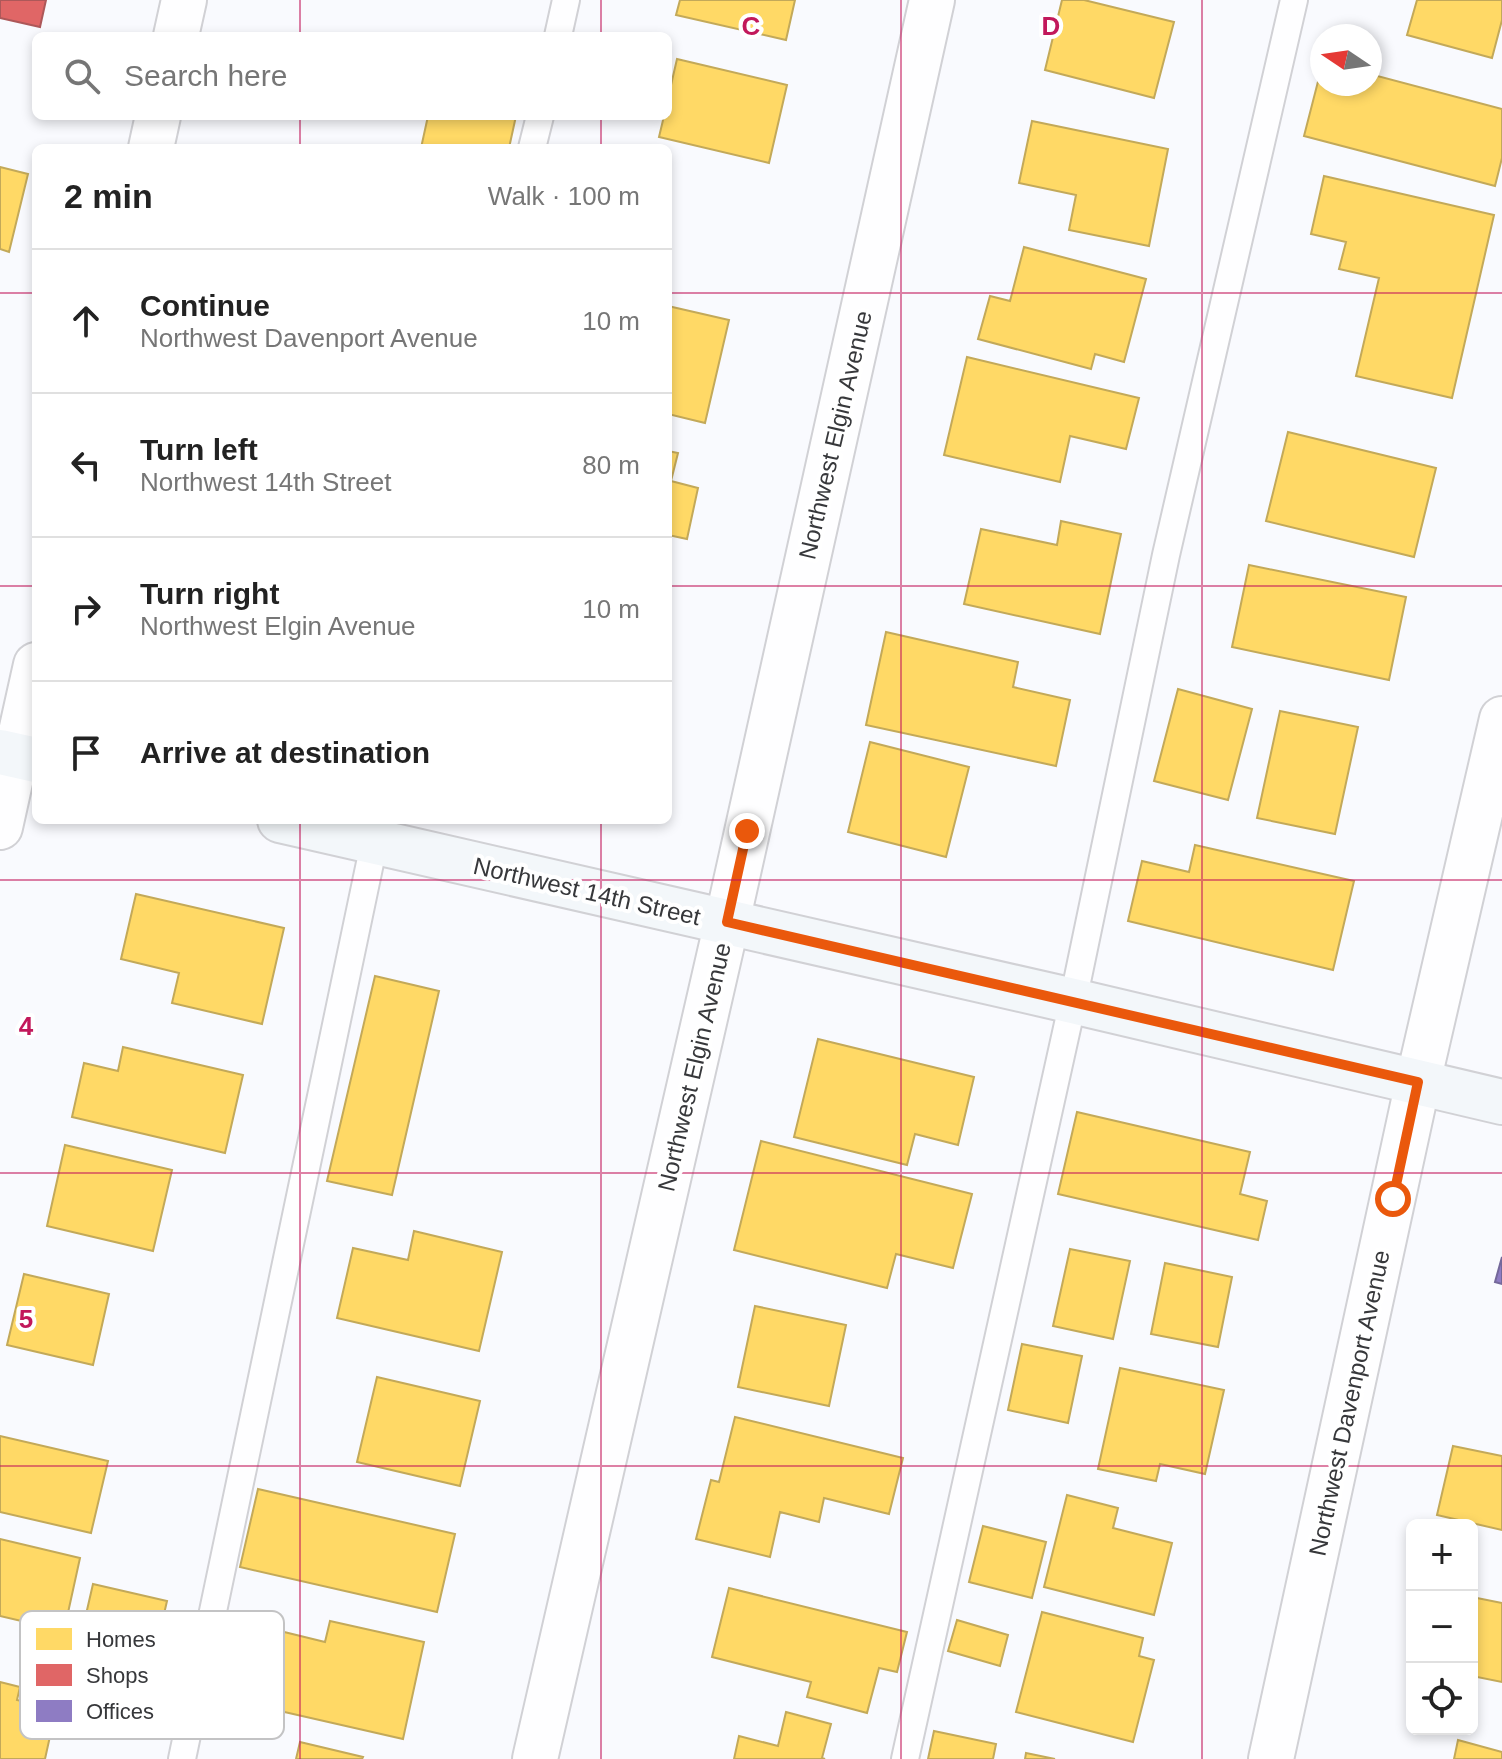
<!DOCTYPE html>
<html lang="en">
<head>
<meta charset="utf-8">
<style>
	body { margin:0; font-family:Helvetica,sans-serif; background:#f2f2f2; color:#222 }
	.controls { position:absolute; right:24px; bottom:24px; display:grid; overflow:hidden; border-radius:12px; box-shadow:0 4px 12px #0003 }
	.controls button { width:72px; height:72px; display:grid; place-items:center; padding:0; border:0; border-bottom:2px solid #e0e0e0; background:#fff; color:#222; font:40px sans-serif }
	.compass { position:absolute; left:1310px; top:24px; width:72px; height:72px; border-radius:50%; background:#fff; box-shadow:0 4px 12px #0003; rotate:283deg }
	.stop { position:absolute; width:24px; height:24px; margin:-18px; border:6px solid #ea580c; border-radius:50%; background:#fff }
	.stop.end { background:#ea580c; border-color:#fff; box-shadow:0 2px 8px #0008 }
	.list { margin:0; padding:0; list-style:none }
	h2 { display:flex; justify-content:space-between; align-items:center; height:104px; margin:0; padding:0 32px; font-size:34px }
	h2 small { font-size:26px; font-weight:400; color:#767676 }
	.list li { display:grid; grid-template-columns:52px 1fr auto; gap:24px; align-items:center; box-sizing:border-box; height:144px; padding:0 32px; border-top:2px solid #e0e0e0 }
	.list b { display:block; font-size:30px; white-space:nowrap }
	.list p { margin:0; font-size:26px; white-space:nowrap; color:#767676 }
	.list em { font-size:26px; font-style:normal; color:#767676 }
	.icon { flex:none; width:44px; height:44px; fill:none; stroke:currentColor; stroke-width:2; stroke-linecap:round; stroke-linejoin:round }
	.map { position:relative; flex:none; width:1502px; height:1759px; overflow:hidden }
	.search { position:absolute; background:#fff; box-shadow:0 4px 12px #0003; left:32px; top:32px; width:640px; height:88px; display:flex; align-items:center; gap:20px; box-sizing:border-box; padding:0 28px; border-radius:12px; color:#767676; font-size:30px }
	.panel { position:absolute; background:#fff; box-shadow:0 4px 12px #0003; left:32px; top:144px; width:640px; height:680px; border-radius:12px }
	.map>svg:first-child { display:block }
	.homes { fill:#ffd966; stroke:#c3a959; stroke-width:2 }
	.shops { fill:#e06666; stroke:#ad5859; stroke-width:2 }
	.offices { fill:#8e7cc3; stroke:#74689a; stroke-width:2 }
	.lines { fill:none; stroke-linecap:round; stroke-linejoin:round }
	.lane-casing { stroke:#d1d1d5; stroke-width:30 }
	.street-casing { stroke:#d1d1d5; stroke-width:48 }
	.secondary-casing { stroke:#d1d1d5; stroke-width:48 }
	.lane { stroke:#fefeff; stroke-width:26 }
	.street { stroke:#fefeff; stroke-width:44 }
	.secondary { stroke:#f3f7fa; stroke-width:44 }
	.route { stroke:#ea580c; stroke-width:10 }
	.grid { fill:none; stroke:#c2185b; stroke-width:2; stroke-opacity:0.55 }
	.labels { text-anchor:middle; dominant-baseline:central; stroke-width:8; stroke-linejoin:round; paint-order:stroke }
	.street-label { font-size:24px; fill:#37383b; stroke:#fff }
	.key { fill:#fff; stroke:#c3c3c4; stroke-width:2 }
	.key-label { font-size:22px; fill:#37383b }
	.grid-label { font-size:26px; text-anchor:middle; font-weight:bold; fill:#c2185b; stroke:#fff; stroke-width:8; stroke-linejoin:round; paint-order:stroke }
</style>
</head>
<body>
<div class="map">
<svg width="1502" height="1759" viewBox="0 0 1502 1759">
	<rect width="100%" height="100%" fill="#f9fafe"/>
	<path class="homes" d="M 680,0 L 795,0 L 786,40 L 676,15 Z
		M 1062,0 L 1084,0 L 1174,22 L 1154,98 L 1045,70 Z
		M 1417,0 L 1502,0 L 1502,20 L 1492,58 L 1407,35 Z
		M 677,59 L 787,85 L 769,163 L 659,137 L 664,116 L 668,116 L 668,98 Z
		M 1322,66 L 1322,84 L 1370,84 L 1370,74 L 1502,109 L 1502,158 L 1495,186 L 1304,136 Z
		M 428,116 L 516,116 L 509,148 L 421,148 Z
		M 1032,121 L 1168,149 L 1149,246 L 1069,230 L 1076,195 L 1019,183 Z
		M 0,167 L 28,174 L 9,252 L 0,249 Z
		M 1324,176 L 1494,215 L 1452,398 L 1356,376 L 1379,278 L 1339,269 L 1346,242 L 1311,234 Z
		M 1024,247 L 1146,279 L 1124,362 L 1095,354 L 1091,369 L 978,339 L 990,296 L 1010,301 Z
		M 668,306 L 729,320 L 705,423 L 668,414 Z
		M 967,357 L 1139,398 L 1126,449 L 1070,436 L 1060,482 L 944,455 Z
		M 1288,432 L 1436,468 L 1414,557 L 1266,521 Z
		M 668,451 L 678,453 L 671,481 L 698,488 L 687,539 L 668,535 Z
		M 1061,521 L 1121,534 L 1100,634 L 964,604 L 981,529 L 1057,545 Z
		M 1249,565 L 1406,597 L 1389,680 L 1232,647 Z
		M 886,632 L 1018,662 L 1013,687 L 1070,700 L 1056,766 L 866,725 Z
		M 1178,689 L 1252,709 L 1228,800 L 1154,781 Z
		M 1280,711 L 1358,727 L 1335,834 L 1257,818 Z
		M 870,742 L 969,767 L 946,857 L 848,832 Z
		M 1195,845 L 1354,881 L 1333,970 L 1128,921 L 1142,861 L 1189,872 Z
		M 136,894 L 284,928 L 262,1024 L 172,1003 L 179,973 L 121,959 Z
		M 375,976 L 439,991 L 392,1195 L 327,1181 Z
		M 818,1039 L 974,1077 L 958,1145 L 915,1134 L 907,1165 L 794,1137 Z
		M 123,1047 L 243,1075 L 225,1153 L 72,1117 L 84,1063 L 118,1071 Z
		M 1077,1112 L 1250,1152 L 1240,1194 L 1267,1201 L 1258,1240 L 1058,1194 Z
		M 761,1141 L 972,1194 L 953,1268 L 896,1254 L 887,1288 L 734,1250 Z
		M 65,1145 L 172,1170 L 153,1251 L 47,1226 Z
		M 414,1231 L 502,1252 L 479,1351 L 337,1318 L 353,1248 L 408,1260 Z
		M 1070,1249 L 1130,1261 L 1113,1339 L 1053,1326 Z
		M 1165,1263 L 1232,1277 L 1218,1347 L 1151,1334 Z
		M 24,1274 L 109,1294 L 93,1365 L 7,1345 Z
		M 755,1306 L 846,1325 L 829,1406 L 738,1387 Z
		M 1022,1344 L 1082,1356 L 1068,1423 L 1008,1410 Z
		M 1120,1368 L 1224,1390 L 1205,1474 L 1160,1464 L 1156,1481 L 1098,1469 Z
		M 377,1377 L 480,1401 L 460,1486 L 357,1462 Z
		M 735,1417 L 903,1458 L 889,1514 L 824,1498 L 819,1522 L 780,1512 L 770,1557 L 696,1539 L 711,1480 L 719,1482 Z
		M 0,1436 L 108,1461 L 91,1533 L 0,1512 Z
		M 1453,1446 L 1502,1456 L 1502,1530 L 1437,1515 Z
		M 258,1489 L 455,1534 L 437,1612 L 240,1567 Z
		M 1067,1495 L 1118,1508 L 1113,1528 L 1172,1543 L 1154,1615 L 1044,1587 Z
		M 983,1526 L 1046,1542 L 1032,1598 L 969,1582 Z
		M 0,1539 L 80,1558 L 64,1631 L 0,1616 Z
		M 93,1584 L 167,1601 L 147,1688 L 73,1671 Z
		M 729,1588 L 907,1632 L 897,1672 L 879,1668 L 867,1713 L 807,1697 L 811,1682 L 712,1657 Z
		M 1472,1597 L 1502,1603 L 1502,1682 L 1472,1676 Z
		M 1042,1612 L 1143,1638 L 1139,1656 L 1154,1660 L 1133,1742 L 1016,1712 Z
		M 957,1620 L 1008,1635 L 1000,1666 L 948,1651 Z
		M 330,1621 L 424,1642 L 403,1739 L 258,1706 L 276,1630 L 325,1642 Z
		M 0,1682 L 20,1687 L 17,1700 L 56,1709 L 45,1759 L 0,1759 Z
		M 786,1712 L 831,1724 L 822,1758 L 825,1759 L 734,1759 L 739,1736 L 778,1746 Z
		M 934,1731 L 996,1744 L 993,1759 L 928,1759 Z
		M 1458,1740 L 1502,1752 L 1502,1759 L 1454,1759 Z
		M 300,1742 L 363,1757 L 362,1759 L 296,1759 Z
		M 1026,1753 L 1055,1759 L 1025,1759 Z"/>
	<path class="shops" d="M 0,0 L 46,0 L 40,27 L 0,18 Z"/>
	<path class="offices" d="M 1502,1257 L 1502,1284 L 1495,1282 Z"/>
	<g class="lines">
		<defs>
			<path id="lane" d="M 558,36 L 566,0
				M 532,148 L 540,116
				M 182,1759 L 379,820
				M 905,1759 L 1073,1001 L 1166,555 L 1294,0"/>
			<path id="street" d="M 176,36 L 184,0
				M 151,148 L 158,116
				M 0,827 L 36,665
				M 535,1759 L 727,922 L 932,0
				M 1271,1759 L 1418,1082 L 1502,719"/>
			<path id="secondary" d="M 0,752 L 36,760
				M 280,820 L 1073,1001 L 1502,1102"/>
		</defs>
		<use href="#lane" class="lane-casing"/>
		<use href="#street" class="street-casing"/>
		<use href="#secondary" class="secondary-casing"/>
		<use href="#lane" class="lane"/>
		<use href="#street" class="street"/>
		<use href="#secondary" class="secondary"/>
	</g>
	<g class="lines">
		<path class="route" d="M 747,831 L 727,922 L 1418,1082 L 1393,1199"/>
	</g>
	<path class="grid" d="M 300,0 L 300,36M 601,0 L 601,36M 901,0 L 901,1759M 1202,0 L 1202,1759M 300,116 L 300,148M 601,116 L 601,148M 0,293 L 36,293M 668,293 L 1502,293M 0,586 L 36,586M 668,586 L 1502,586M 300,820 L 300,1759M 601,820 L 601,1759M 0,880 L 1502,880M 0,1173 L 1502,1173M 0,1466 L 1502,1466"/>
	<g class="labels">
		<g class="street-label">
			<text transform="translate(835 435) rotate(-77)">Northwest Elgin Avenue</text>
			<text transform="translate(587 891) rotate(13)">Northwest 14th Street</text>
			<text transform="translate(694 1067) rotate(-77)">Northwest Elgin Avenue</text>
			<text transform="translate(1349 1403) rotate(-78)">Northwest Davenport Avenue</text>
		</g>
	</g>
	<rect x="20" y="1611" width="264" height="128" rx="12" class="key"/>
	<rect x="36" y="1628" width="36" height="22" fill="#ffd966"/>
	<rect x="36" y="1664" width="36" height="22" fill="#e06666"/>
	<rect x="36" y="1700" width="36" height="22" fill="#8e7cc3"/>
	<g class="key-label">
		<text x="86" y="1647">Homes</text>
		<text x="86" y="1683">Shops</text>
		<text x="86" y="1719">Offices</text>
	</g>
	<g class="grid-label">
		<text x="751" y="35">C</text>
		<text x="1051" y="35">D</text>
		<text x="26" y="1035">4</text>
		<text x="26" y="1328">5</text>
	</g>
</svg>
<div class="controls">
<button>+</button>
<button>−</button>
<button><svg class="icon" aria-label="locate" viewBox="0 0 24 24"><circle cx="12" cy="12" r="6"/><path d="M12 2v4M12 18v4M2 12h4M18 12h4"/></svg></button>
</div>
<svg class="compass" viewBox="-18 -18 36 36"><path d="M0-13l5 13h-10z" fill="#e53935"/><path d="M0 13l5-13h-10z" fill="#767676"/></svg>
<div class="stop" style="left:1393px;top:1199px"></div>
<div class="stop end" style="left:747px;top:831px"></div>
<div class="search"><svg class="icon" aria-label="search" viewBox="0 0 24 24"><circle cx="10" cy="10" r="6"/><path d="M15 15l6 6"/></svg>Search here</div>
<section class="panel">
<h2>2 min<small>Walk · 100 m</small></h2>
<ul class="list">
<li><svg class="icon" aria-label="ahead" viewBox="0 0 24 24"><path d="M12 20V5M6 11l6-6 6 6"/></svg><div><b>Continue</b><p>Northwest Davenport Avenue</p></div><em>10 m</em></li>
<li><svg class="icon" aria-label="left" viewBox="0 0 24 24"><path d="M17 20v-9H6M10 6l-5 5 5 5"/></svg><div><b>Turn left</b><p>Northwest 14th Street</p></div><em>80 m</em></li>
<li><svg class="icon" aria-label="right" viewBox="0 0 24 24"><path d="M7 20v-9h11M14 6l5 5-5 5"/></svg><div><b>Turn right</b><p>Northwest Elgin Avenue</p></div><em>10 m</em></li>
<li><svg class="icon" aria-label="arrive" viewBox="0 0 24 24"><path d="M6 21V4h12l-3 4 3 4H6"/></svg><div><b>Arrive at destination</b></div></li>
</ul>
</section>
</div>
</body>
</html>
